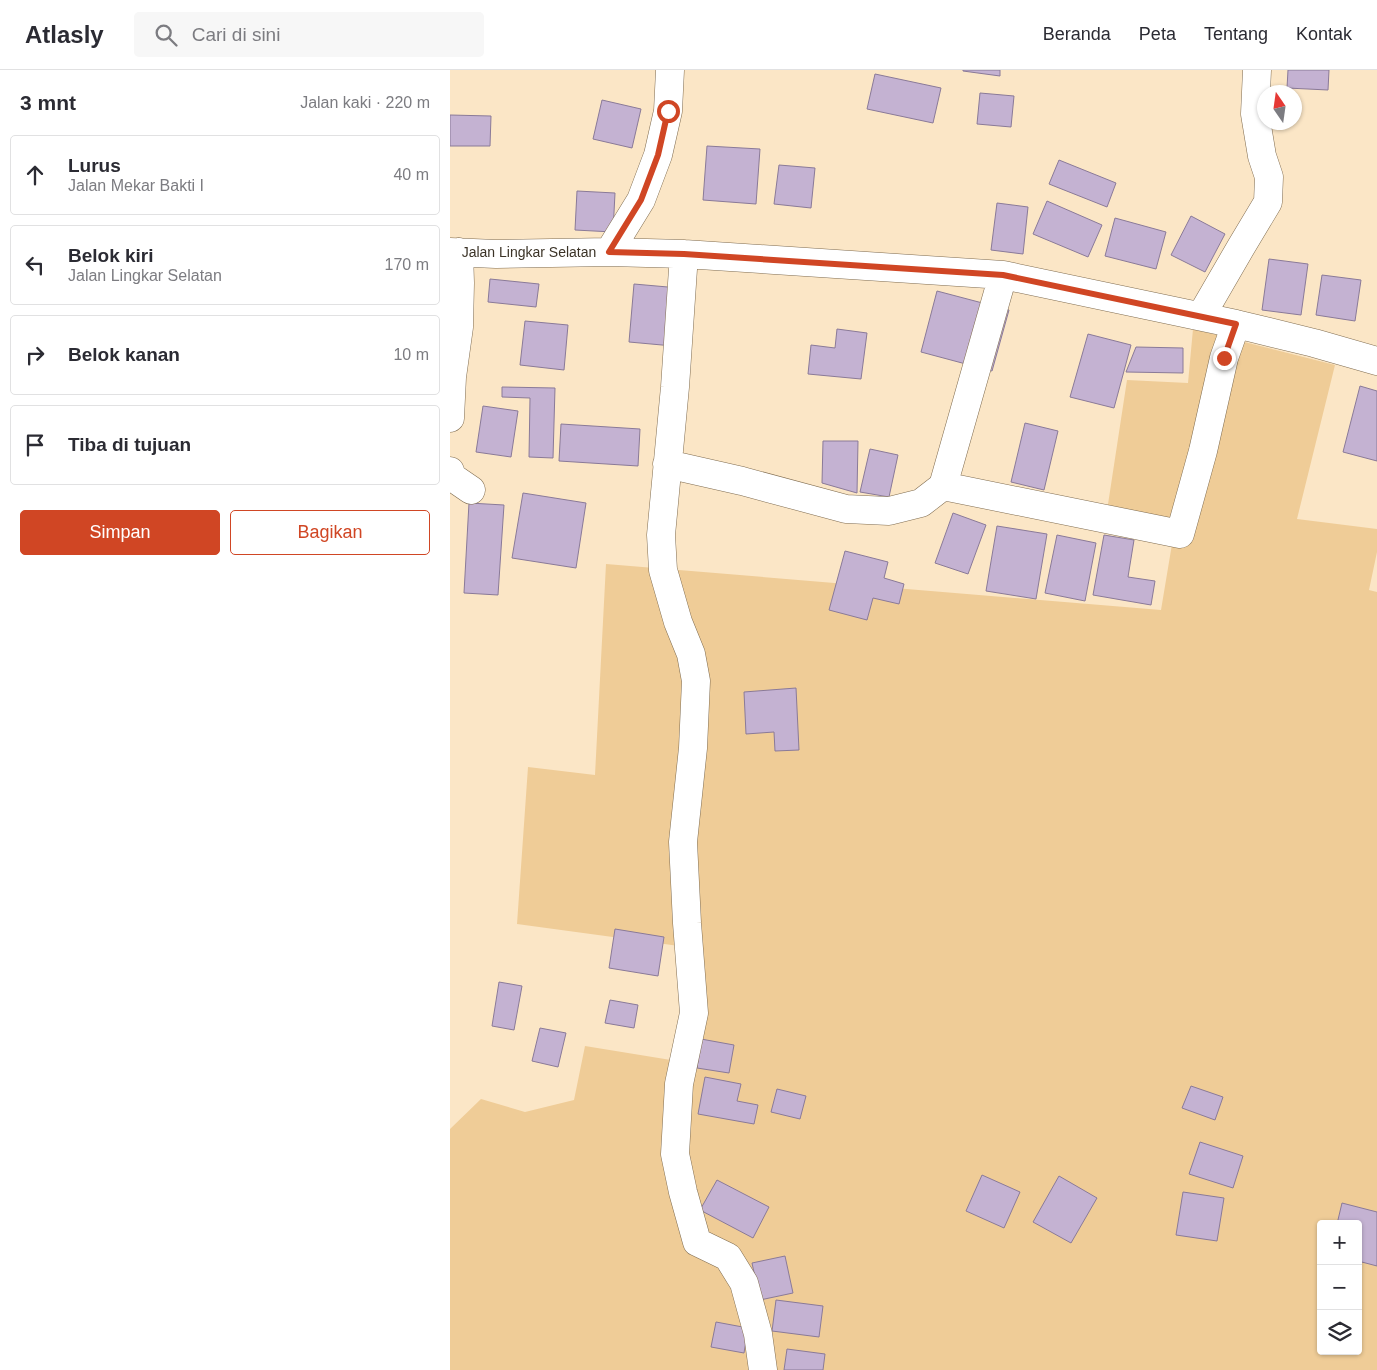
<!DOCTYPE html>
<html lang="id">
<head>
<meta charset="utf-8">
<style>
	body { margin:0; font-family:Helvetica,sans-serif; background:#f7f7f7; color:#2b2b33 }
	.controls { position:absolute; right:15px; bottom:15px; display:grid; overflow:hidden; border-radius:5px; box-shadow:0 1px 4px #0004 }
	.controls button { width:45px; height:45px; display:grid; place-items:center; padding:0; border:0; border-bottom:1px solid #e1e1e2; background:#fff; color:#2b2b33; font:25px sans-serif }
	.compass { position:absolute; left:807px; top:15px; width:45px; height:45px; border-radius:50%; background:#fff; box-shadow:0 1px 4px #0004; rotate:347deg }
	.stop { position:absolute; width:15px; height:15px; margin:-11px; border:4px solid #d04624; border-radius:50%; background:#fff }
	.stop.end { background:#d04624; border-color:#fff; box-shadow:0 1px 5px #0008 }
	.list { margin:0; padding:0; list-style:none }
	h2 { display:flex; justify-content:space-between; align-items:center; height:65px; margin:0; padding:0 20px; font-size:21px }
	h2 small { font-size:16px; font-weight:400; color:#7c7c81 }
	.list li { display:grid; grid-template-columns:32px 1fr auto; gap:15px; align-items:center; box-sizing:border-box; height:80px; margin:0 10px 10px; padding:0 10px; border:1px solid #e1e1e2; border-radius:5px }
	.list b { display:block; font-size:19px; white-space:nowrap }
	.list p { margin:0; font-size:16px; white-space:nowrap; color:#7c7c81 }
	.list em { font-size:16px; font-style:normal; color:#7c7c81 }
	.actions { display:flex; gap:10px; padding:15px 20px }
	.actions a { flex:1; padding:11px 0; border:1px solid #d04624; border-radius:5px; text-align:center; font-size:18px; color:#d04624 }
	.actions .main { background:#d04624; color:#fff }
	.icon { flex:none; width:28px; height:28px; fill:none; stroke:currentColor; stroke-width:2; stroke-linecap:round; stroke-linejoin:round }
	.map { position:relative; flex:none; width:927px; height:1300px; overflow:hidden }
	header { display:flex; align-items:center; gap:30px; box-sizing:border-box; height:70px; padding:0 25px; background:#fff; border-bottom:1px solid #e1e1e2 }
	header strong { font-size:24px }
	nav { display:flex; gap:28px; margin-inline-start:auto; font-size:18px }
	.search { width:350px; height:45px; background:#f7f7f7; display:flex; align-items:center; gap:12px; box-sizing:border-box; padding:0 18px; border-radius:5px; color:#7c7c81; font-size:19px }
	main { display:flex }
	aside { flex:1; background:#fff }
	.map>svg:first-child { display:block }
	.green { fill:#efcc97; fill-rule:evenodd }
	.building { fill:#c4b2d2; stroke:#8a7a98 }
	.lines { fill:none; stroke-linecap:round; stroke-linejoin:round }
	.minor-casing { stroke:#806d51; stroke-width:29 }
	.minor { stroke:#fff; stroke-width:28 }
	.route { stroke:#d04624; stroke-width:6 }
	.labels { text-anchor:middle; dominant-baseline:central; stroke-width:4.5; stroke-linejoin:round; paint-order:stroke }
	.street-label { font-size:14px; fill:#3b3327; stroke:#fff }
</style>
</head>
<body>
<header>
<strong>Atlasly</strong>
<div class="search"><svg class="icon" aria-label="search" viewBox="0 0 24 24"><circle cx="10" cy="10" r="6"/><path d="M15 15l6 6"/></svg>Cari di sini</div>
<nav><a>Beranda</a><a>Peta</a><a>Tentang</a><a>Kontak</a></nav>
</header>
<main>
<aside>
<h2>3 mnt<small>Jalan kaki · 220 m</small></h2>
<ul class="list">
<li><svg class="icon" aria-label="ahead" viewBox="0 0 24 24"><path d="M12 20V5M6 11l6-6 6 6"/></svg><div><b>Lurus</b><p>Jalan Mekar Bakti I</p></div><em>40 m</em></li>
<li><svg class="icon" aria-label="left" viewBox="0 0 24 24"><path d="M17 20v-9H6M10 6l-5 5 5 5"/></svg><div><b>Belok kiri</b><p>Jalan Lingkar Selatan</p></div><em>170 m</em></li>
<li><svg class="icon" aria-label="right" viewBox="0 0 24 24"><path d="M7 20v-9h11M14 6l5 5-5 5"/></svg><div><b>Belok kanan</b></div><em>10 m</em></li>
<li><svg class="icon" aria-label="arrive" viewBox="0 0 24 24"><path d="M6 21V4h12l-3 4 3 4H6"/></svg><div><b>Tiba di tujuan</b></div></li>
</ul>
<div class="actions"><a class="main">Simpan</a><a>Bagikan</a></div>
</aside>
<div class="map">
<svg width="927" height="1300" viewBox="0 0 927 1300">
	<rect width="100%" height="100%" fill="#fbe6c6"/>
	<path class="green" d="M 743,259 L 885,295 L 847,449 L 927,459 L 927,482 L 919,520 L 927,522 L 927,1300 L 0,1300 L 0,1059 L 31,1029 L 75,1042 L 124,1030 L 135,976 L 227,991 L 237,943 L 229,876 L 67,854 L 78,697 L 145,705 L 156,494 L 711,540 L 724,462 L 655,454 L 677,310 L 738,313 ZM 871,1154 L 908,1154 L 908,1281 L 871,1281 Z"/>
	<path class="building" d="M 513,0 L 550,0 L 550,6 L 513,1 Z
		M 838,0 L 879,0 L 878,20 L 837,18 Z
		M 425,4 L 491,18 L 483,53 L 417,39 Z
		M 530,23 L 564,26 L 561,57 L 527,54 Z
		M 152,30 L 191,39 L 182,78 L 143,69 Z
		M 0,45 L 41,46 L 40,76 L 0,76 Z
		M 257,76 L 310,79 L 306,134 L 253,130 Z
		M 609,90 L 666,113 L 657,137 L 599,114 Z
		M 329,95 L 365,98 L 361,138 L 324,134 Z
		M 127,121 L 165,123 L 163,162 L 125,160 Z
		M 597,131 L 652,155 L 638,187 L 583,164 Z
		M 547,133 L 578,137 L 573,184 L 541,180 Z
		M 741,146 L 775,164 L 755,202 L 721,185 Z
		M 665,148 L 716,162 L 706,199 L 655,186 Z
		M 819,189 L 858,194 L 851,245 L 812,240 Z
		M 872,205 L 911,210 L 905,251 L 866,245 Z
		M 40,209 L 89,214 L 86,237 L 38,232 Z
		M 184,214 L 229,218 L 223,276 L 179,272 Z
		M 487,221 L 559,240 L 542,301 L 471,282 Z
		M 75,251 L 118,255 L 114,300 L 70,295 Z
		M 387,259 L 417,263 L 411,309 L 358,304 L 361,275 L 385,278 Z
		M 638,264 L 681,275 L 664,338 L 620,327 Z
		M 686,277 L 733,278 L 733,303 L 676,302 Z
		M 910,316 L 927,321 L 927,391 L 893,382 Z
		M 52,317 L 105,318 L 103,388 L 79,387 L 80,328 L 52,327 Z
		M 33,336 L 68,341 L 61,387 L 26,382 Z
		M 575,353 L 608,361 L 594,420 L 561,412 Z
		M 111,354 L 190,359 L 188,396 L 109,391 Z
		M 373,371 L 408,371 L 407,423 L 372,413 Z
		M 420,379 L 448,385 L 439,427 L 410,422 Z
		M 73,423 L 136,433 L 126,498 L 62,488 Z
		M 19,433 L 54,435 L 48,525 L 14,523 Z
		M 503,443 L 536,455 L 518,504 L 485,493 Z
		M 547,456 L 597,464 L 586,529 L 536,521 Z
		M 607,465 L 646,473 L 635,531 L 595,523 Z
		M 654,465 L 684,470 L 678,507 L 705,511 L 701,535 L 643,525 Z
		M 395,481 L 438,492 L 434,508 L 454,514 L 449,534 L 423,528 L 417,550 L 379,540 Z
		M 346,618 L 349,680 L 325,681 L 324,662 L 296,664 L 294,622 Z
		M 165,859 L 214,867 L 208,906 L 159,898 Z
		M 49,912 L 72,916 L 64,960 L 42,956 Z
		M 160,930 L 188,935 L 184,958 L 155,953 Z
		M 90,958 L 116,963 L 108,997 L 82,991 Z
		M 251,969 L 284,975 L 279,1003 L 247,998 Z
		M 255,1007 L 291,1014 L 287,1031 L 308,1035 L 304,1054 L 248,1044 Z
		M 741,1016 L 773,1027 L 765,1050 L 732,1038 Z
		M 327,1019 L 356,1026 L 350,1049 L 321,1042 Z
		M 750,1072 L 793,1086 L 783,1118 L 739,1104 Z
		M 532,1105 L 570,1122 L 554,1158 L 516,1141 Z
		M 609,1106 L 647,1128 L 621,1173 L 583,1152 Z
		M 267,1110 L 319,1137 L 303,1168 L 250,1140 Z
		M 733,1122 L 774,1128 L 767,1171 L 726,1165 Z
		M 892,1133 L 927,1142 L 927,1196 L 908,1191 L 908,1154 L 887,1154 Z
		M 335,1186 L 343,1223 L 310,1230 L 302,1193 Z
		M 326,1230 L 373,1236 L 369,1267 L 322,1261 Z
		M 266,1252 L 298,1258 L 294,1283 L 261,1277 Z
		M 337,1279 L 375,1284 L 373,1300 L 334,1300 Z"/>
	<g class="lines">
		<defs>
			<path id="minor" d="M 0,182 L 46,184 L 159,182 L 234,184 L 553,205 L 786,254 L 864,273 L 927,291
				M 159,182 L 191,130 L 208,85 L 218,41 L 220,0
				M 234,184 L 225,317 L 211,465 L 213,500 L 228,552 L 241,584 L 246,611 L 243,678 L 233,772 L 237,853 L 244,943 L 229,1014 L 225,1084 L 233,1122 L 247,1172 L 278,1187 L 294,1213 L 308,1264 L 313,1300
				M 553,205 L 493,416 L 730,464 L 753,381 L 774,288 L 786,254
				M 751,246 L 791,177 L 818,132 L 819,107 L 812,86 L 805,44 L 807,0
				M 0,348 L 2,307 L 9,257 L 10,213 L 9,182
				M 217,394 L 292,411 L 396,439 L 439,441 L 471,433 L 493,416
				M 0,401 L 2,407 L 21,420"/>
		</defs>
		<use href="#minor" class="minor-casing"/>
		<use href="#minor" class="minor"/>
	</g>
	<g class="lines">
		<path class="route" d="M 218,41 L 208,85 L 191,130 L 159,182 L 234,184 L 553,205 L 786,254 L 774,288"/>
	</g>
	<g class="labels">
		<g class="street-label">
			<text x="79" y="182">Jalan Lingkar Selatan</text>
		</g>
	</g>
</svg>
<div class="controls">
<button>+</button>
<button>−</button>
<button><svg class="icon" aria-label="layers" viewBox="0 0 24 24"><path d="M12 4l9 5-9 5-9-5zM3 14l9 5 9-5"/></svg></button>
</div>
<svg class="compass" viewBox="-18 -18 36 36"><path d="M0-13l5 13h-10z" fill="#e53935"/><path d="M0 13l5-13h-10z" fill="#7c7c81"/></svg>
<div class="stop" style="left:218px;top:41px"></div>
<div class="stop end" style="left:774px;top:288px"></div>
</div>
</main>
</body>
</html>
